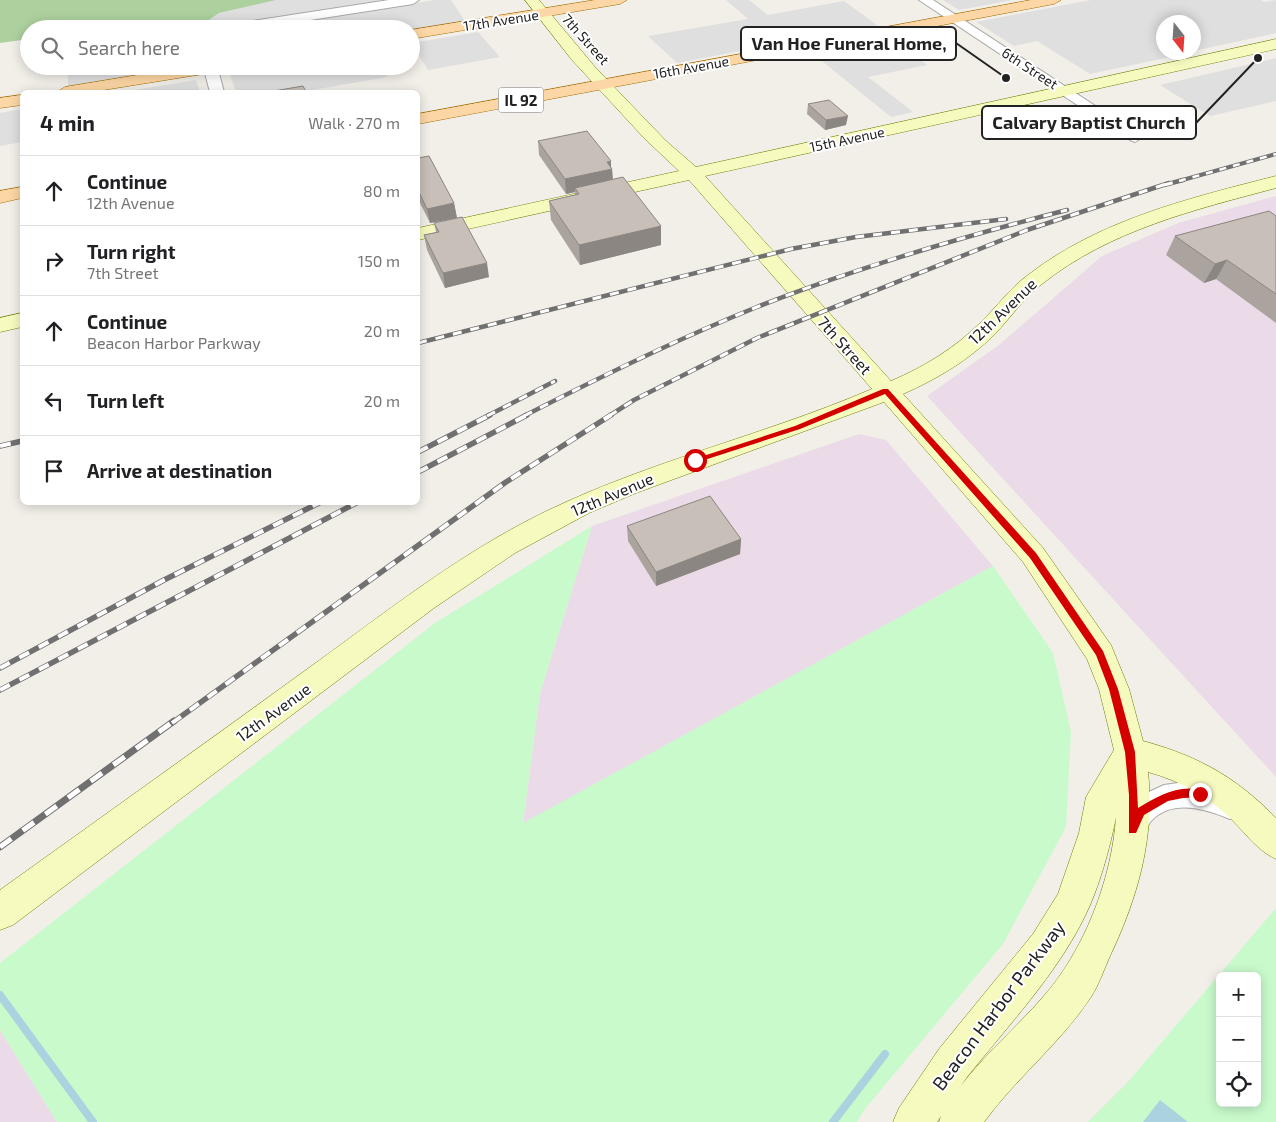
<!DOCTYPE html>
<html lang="en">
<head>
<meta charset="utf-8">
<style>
	body { margin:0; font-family:"Exo 2",sans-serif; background:#f6f6f6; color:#202124 }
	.controls { position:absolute; right:15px; bottom:15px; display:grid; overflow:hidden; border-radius:8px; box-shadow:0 2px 12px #0003 }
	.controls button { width:45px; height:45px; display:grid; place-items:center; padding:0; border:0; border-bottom:1px solid #e0e0e0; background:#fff; color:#202124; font:25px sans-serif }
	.compass { position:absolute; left:1156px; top:15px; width:45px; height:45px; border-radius:50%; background:#fff; box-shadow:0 2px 12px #0003; rotate:163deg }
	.stop { position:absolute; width:15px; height:15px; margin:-11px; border:4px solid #d40000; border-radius:50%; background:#fff }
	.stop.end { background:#d40000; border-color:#fff; box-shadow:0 1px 5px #0008 }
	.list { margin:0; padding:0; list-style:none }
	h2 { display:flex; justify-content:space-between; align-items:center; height:65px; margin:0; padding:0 20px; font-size:21px }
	h2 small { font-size:16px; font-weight:400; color:#757577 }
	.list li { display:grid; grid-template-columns:32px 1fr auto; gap:15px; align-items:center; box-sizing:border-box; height:70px; padding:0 20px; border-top:1px solid #e0e0e0 }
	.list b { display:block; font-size:19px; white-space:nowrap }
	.list p { margin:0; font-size:16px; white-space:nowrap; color:#757577 }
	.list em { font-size:16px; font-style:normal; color:#757577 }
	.icon { flex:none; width:28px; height:28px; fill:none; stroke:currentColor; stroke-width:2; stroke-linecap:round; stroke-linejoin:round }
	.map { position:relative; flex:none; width:1276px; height:1122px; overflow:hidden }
	.search { position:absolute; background:#fff; box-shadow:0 2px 12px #0003; left:20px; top:20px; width:400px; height:55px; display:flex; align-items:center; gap:12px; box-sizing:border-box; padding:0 18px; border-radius:28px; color:#757577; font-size:19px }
	.panel { position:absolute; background:#fff; box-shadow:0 2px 12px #0003; left:20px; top:90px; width:400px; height:415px; border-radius:8px }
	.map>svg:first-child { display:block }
	.residential { fill:#e0dfdf }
	.industrial { fill:#ebdbe8 }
	.forest { fill:#add19e }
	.park { fill:#c8facc; fill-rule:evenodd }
	.water { fill:#aad3df }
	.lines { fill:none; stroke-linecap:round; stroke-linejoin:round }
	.stream { stroke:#aad3df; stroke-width:8 }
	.street-casing { stroke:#a9a9a9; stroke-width:2 }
	.secondary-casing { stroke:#707d05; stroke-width:1 }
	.primary-casing { stroke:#a06b00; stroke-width:1 }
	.street { fill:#fff; fill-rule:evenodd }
	.secondary { fill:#f7fabf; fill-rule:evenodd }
	.primary { fill:#fcd6a4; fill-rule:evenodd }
	.rail-far3-casing { stroke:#707070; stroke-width:4 }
	.rail-far2-casing { stroke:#707070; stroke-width:4.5 }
	.rail-far1-casing { stroke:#707070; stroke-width:5.5 }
	.rail-casing { stroke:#707070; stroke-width:7 }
	.rail-far3 { stroke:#fff; stroke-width:2.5; stroke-dasharray:7; stroke-linecap:butt }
	.rail-far2 { stroke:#fff; stroke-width:3; stroke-dasharray:9; stroke-linecap:butt }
	.rail-far1 { stroke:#fff; stroke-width:4; stroke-dasharray:11; stroke-linecap:butt }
	.rail { stroke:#fff; stroke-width:5; stroke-dasharray:14; stroke-linecap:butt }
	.wall { fill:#aba49e }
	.shaded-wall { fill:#8b8681 }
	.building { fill:#c7bfb8; stroke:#8b8681 }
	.route { fill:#d40000 }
	.labels { text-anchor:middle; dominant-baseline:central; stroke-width:4; stroke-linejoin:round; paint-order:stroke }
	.far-street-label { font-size:14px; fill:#222; stroke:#fff }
	.shield { fill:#fff; stroke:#646464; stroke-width:1 }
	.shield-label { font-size:15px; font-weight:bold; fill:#222 }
	.street-label { font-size:16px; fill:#222; stroke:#fff }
	.near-street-label { font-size:19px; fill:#222; stroke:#fff }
	.leader { fill:none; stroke:#222; stroke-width:2 }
	.callout-dot { fill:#222; stroke:#fff; stroke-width:2 }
	.callout { fill:#fff; stroke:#222; stroke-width:2 }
	.callout-label { font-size:18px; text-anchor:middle; font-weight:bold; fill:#222 }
</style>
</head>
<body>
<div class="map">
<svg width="1276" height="1122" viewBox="0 0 1276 1122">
	<rect width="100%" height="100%" fill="#f2efe9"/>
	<path class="residential" d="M 204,0 L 399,0 L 207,29 Z
		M 435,0 L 451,0 L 465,21 L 411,30 L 249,29 Z
		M 726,0 L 749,0 L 768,15 L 844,1 L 877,25 L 677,63 L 648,36 L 748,19 Z
		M 943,0 L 1013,0 L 959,10 Z
		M 1091,0 L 1260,0 L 1265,2 L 1276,0 L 1276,33 L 1194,51 L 1194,22 L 1164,22 L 1164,52 L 1189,53 L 1090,74 L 1037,41 L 1014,46 L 976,22 Z
		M 478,32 L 500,57 L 428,70 L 411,43 Z
		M 892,38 L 927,65 L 868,77 L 913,112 L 891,117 L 812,53 Z
		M 1276,58 L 1276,101 L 1210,116 L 1160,85 Z
		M 68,66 L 189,66 L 68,86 Z
		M 279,66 L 381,66 L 387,77 L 301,92 L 236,92 L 230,74 Z
		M 196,80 L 200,92 L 122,92 Z
		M 22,109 L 22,142 L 0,146 L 0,113 Z"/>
	<path class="industrial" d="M 1276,196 L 1276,777 L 927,396 L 999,345 L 1102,256 L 1178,223 Z
		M 859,434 L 886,440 L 993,566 L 523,824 L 540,693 L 592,526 Z
		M 0,1030 L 57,1122 L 0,1122 Z"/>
	<path class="forest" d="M 0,0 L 276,0 L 219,13 L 195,29 L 29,29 L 29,39 L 0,43 Z"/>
	<path class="park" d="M 592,526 L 540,693 L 523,823 L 993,566 L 1053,653 L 1071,732 L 1066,827 L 1003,944 L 864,1110 L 857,1122 L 57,1122 L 0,1030 L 0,963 L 435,623 Z
		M 1276,908 L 1276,1122 L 1088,1122 L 1127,1083 ZM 1220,976 L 1257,976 L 1257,1103 L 1220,1103 Z"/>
	<path class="water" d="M 1160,1100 L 1188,1122 L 1143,1122 Z"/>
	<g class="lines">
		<path class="stream" d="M 0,995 L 93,1122
			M 833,1122 L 885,1054"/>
		<defs>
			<path id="street" d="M 389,0 L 419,0 L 413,4 L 252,29 L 220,29 L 226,25 Z
				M 919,0 L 933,0 L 1143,137 L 1135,142 L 1130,140 Z
				M 203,66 L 217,66 L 224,92 L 210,92 Z
				M 1192,781 L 1211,784 L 1240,795 L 1244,805 L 1240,815 L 1230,819 C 1207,809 1172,798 1151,821 C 1147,826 1145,833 1142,839 L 1132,843 L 1122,839 L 1117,829 L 1128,805 L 1134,799 L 1164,785 Z"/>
			<path id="secondary" d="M 525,0 L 539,0 L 595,67 L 665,140 L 696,167 L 1276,39 L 1276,49 L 705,176 L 891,381 C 924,367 955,348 980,323 C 996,308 1009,289 1028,275 C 1099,220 1190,198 1276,176 L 1276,188 C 1194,210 1110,230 1042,284 C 1024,298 1011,317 995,334 C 969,360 937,379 903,394 L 1043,548 L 1111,645 L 1129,689 L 1143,741 C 1198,756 1236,777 1276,818 L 1276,859 C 1258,851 1247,835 1233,821 C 1209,797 1181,781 1148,772 C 1155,837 1138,897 1110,956 C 1104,969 1099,985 1091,997 C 1061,1043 1016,1078 984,1122 L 939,1122 L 941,1116 L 937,1122 L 893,1122 L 899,1108 L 939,1049 L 1033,934 L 1058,894 L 1079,833 L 1086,797 L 1114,750 L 1099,689 L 1087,659 L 1023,562 L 884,402 L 636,493 L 589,513 L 515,553 L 434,608 L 13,925 L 0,930 L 0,890 C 102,817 204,744 306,670 C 377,619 447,563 525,522 C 635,464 758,438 872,389 L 689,180 L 418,240 L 418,228 L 679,171 L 645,139 L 572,60 ZM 1116,817 C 1112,879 1084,951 1043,997 C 1016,1028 985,1054 960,1087 L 967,1077 C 1007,1027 1057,974 1085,916 C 1099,888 1110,848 1116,817 Z
				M 22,313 L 22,327 L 0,332 L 0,318 Z"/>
			<path id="primary" d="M 595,0 L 627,0 L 620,4 L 411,39 L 411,30 Z
				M 1031,0 L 1061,0 L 1054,4 L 418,124 L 418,114 Z
				M 192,66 L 230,66 L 222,71 L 91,92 L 57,92 L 65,87 Z
				M 22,95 L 22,105 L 0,108 L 0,98 Z
				M 22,187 L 22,198 L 0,203 L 0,191 Z"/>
		</defs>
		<use href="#street" class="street-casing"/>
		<use href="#secondary" class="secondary-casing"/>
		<use href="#primary" class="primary-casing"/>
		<use href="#street" class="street"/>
		<use href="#secondary" class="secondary"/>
		<use href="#primary" class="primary"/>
		<defs>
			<path id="rail-far3" d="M 1179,181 L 1276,154"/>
			<path id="rail-far2" d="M 1164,185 L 1183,180
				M 418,343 L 791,249 L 856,237 L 1006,219
				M 487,416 L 555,381
				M 524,416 C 600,377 677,339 757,307 C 858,267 962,237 1067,210
				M 609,416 L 634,400 L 757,338 L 1027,230 L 1169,183"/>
			<path id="rail-far1" d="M 0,446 L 22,441
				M 418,452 L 490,415
				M 418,472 L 527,415
				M 0,668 L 164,580 L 321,502
				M 0,690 L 358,502
				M 172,723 L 506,482 L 611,415"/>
			<path id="rail" d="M 0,847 L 174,721"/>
		</defs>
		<use href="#rail-far3" class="rail-far3-casing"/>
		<use href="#rail-far2" class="rail-far2-casing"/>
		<use href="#rail-far1" class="rail-far1-casing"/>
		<use href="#rail" class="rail-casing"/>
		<use href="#rail-far3" class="rail-far3"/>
		<use href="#rail-far2" class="rail-far2"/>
		<use href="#rail-far1" class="rail-far1"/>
		<use href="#rail" class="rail"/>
	</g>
	<path class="wall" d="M 808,104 L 846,125 L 825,130 L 807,114 Z
		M 538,141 L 611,167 L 612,169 L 613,180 L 661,226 L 661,245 L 580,265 L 551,220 L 549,201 L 575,195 L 575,192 L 566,194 L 539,155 Z
		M 418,158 L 454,203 L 457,218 L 430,223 L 418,199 Z
		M 1276,216 L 1276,323 L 1216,279 L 1204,283 L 1166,255 L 1175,236 Z
		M 434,223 L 489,277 L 445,288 L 427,250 L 424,235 L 436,232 Z
		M 627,526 L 741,539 L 740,554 L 656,586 L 628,541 Z"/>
	<path class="shaded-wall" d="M 848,116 L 846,125 L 825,130 L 826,120 Z
		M 611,161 L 611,169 L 612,169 L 613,184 L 575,188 L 575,192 L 566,194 L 565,179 L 607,162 Z
		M 454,203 L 457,218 L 430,223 L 427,209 Z
		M 661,226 L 661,245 L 580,265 L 579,245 Z
		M 1227,260 L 1216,279 L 1204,283 L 1215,264 Z
		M 487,263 L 489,277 L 445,288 L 443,273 Z
		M 741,539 L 740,554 L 656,586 L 656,572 Z"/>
	<path class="building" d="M 303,86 L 306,92 L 268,92 Z
		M 829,100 L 848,116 L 826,120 L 808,104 Z
		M 587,131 L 611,161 L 607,162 L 612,169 L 565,179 L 538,141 Z
		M 429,156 L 454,203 L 427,209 L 418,190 L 418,158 Z
		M 623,177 L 661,226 L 579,245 L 549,201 L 579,194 L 575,188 Z
		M 1269,211 L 1276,216 L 1276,294 L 1227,260 L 1215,264 L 1175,236 Z
		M 462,217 L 487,263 L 443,273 L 424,235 L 439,232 L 434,223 Z
		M 710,496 L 741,539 L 656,572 L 627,526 Z"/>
	<path class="route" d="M 883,389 L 888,389 L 1036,553 L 1103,651 L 1118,689 L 1135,752 L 1138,808 C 1158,796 1180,783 1204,791 L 1204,797 L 1183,798 L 1168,801 L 1144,815 L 1136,833 L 1129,833 L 1129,795 L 1125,752 L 1109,689 L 1096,655 L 1030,558 L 885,394 L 800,429 L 695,463 L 691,460 L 795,426 Z"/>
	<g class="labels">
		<g class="far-street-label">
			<text transform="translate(501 20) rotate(-9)">17th Avenue</text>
			<text transform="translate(586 39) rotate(48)">7th Street</text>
			<text transform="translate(691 67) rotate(-10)">16th Avenue</text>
			<text transform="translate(1030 68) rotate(33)">6th Street</text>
			<text transform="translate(847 139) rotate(-12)">15th Avenue</text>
		</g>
		<rect class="shield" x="498.5" y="87.5" width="45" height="25" rx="4"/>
		<g class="shield-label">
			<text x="521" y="100">IL 92</text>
		</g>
		<g class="street-label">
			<text transform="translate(1002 311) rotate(-44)">12th Avenue</text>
			<text transform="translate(845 345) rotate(48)">7th Street</text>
			<text transform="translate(612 494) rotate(-23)">12th Avenue</text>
			<text transform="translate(273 712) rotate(-36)">12th Avenue</text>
		</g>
		<g class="near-street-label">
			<text transform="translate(998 1005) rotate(-53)">Beacon Harbor Parkway</text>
		</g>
	</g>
	<path class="leader" d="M1006 78L956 43M1258 58L1196 123"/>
	<g class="callout-dot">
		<circle cx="1006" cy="78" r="5"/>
		<circle cx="1258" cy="58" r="5"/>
	</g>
	<g class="callout">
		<rect x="741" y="27" width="215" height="33" rx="5"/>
		<rect x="982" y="106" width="214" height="33" rx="5"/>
	</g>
	<g class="callout-label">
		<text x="849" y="50">Van Hoe Funeral Home,</text>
		<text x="1089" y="129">Calvary Baptist Church</text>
	</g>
</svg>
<div class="controls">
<button>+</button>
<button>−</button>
<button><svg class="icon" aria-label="locate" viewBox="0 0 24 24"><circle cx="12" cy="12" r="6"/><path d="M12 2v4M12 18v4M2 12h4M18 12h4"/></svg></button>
</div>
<svg class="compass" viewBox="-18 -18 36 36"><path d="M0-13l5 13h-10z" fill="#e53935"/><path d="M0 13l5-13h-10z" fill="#757577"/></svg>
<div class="stop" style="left:695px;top:460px"></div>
<div class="stop end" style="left:1200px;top:794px"></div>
<div class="search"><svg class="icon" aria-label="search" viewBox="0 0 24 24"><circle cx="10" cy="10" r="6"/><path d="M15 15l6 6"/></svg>Search here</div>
<section class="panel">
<h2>4 min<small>Walk · 270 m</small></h2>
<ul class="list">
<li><svg class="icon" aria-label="ahead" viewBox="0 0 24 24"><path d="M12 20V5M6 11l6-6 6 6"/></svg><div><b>Continue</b><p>12th Avenue</p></div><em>80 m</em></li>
<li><svg class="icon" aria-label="right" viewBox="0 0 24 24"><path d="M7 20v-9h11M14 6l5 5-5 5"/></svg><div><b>Turn right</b><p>7th Street</p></div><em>150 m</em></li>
<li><svg class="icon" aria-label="ahead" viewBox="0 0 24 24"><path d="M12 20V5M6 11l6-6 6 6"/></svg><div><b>Continue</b><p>Beacon Harbor Parkway</p></div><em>20 m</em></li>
<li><svg class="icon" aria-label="left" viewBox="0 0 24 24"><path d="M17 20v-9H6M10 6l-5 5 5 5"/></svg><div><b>Turn left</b></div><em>20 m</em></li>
<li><svg class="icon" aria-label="arrive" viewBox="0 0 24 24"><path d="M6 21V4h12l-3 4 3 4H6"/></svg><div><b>Arrive at destination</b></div></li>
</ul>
</section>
</div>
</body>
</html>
